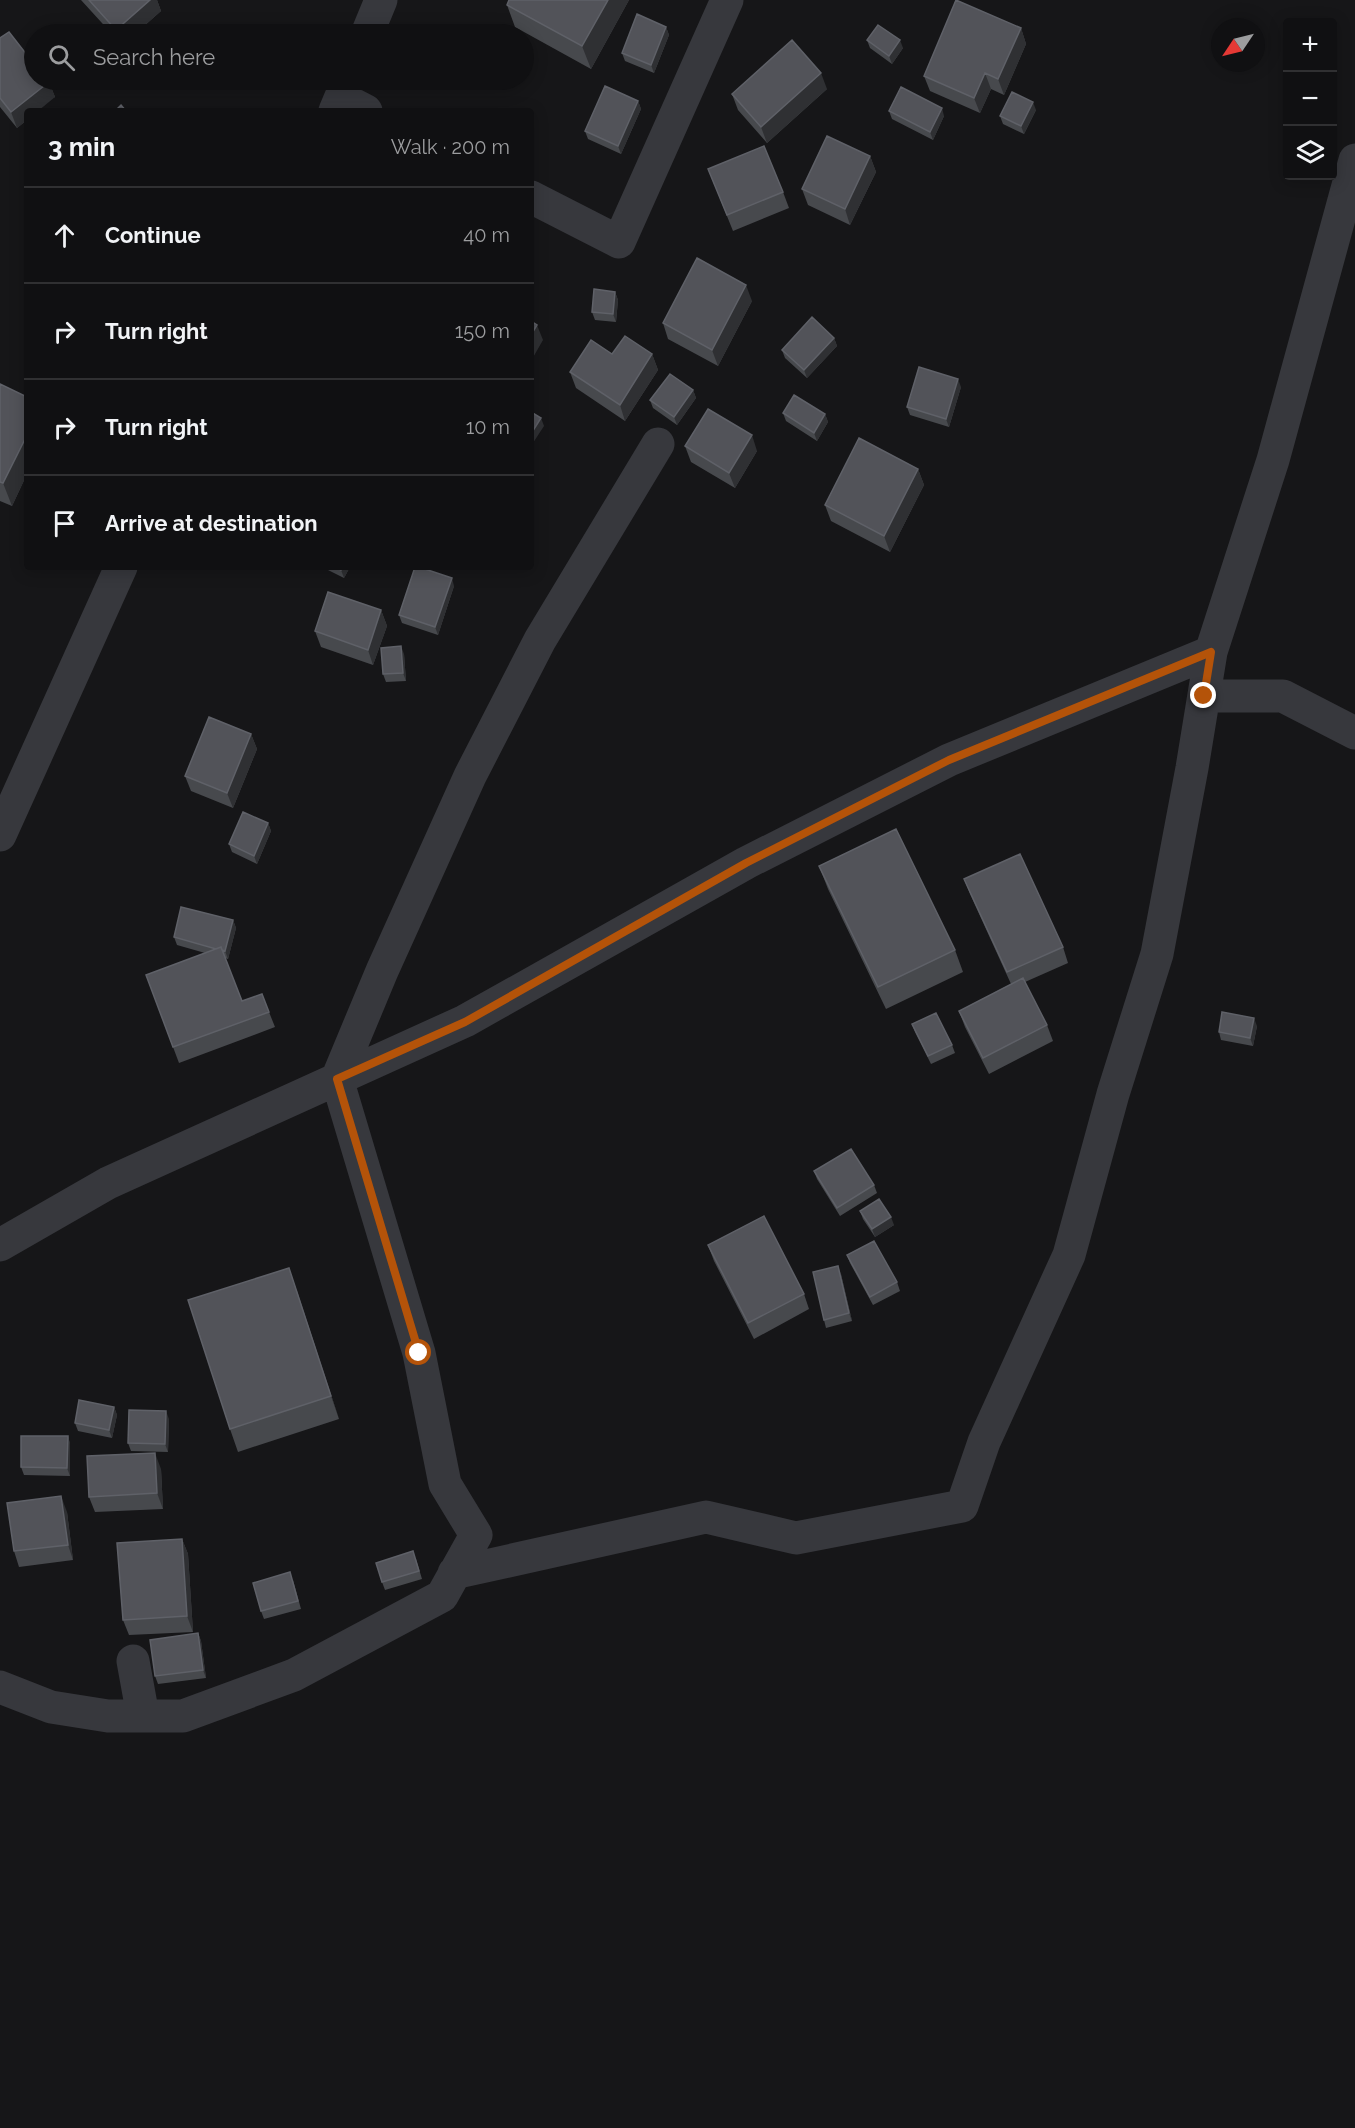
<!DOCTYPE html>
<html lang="en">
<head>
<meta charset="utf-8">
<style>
	body { margin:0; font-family:Raleway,sans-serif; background:#1e1e20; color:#f1f3f6 }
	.controls { position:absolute; right:18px; top:18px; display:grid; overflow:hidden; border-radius:6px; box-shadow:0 3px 15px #0003 }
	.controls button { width:54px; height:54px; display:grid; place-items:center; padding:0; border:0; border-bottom:2px solid #303032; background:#101012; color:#f1f3f6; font:30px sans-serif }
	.compass { position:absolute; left:1211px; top:18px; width:54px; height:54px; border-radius:50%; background:#101012; box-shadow:0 3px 15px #0003; rotate:235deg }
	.stop { position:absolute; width:18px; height:18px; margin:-14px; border:4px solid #b45309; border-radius:50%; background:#fff }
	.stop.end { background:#b45309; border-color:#fff; box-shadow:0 2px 6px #0008 }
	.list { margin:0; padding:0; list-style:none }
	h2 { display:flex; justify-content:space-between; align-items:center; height:78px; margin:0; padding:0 24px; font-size:26px }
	h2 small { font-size:20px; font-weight:400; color:#9c9d9f }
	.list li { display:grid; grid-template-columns:39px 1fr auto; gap:18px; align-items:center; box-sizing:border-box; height:96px; padding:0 24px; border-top:2px solid #303032 }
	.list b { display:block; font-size:22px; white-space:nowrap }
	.list em { font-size:20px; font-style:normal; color:#9c9d9f }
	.icon { flex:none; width:33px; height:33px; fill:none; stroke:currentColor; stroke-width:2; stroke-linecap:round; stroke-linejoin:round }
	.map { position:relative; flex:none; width:1355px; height:2128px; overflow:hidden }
	.search { position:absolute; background:#101012; box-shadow:0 3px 15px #0003; left:24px; top:24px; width:510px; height:66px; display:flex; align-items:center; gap:15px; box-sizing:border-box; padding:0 21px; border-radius:33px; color:#9c9d9f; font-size:22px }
	.panel { position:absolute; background:#101012; box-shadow:0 3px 15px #0003; left:24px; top:108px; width:510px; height:462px; border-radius:6px }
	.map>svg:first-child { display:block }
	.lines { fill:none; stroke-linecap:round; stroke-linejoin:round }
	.minor { stroke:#37383d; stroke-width:33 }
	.wall { fill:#47494d }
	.shaded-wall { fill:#2f3033 }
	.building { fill:#525359; stroke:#5f6168; stroke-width:1.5 }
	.route { stroke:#b45309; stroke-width:8 }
</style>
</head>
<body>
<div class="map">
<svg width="1355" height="2128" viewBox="0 0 1355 2128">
	<rect width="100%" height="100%" fill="#161618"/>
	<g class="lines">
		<path class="minor" d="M 367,34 L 381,0
			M 341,98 L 366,111
			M 335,111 L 348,80
			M 531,197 L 619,242 L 727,0
			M 1204,696 L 1283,696 L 1355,733
			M 0,835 L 121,567
			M 0,1245 L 108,1183 L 465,1021 L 746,863 L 949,760 L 1211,652 L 1273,460 L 1355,160
			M 454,1573 L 706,1517 L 796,1538 L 962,1506 L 984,1442 L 1069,1255 L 1113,1094 L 1157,954 L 1192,768 L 1211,652
			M 133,1661 L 143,1716
			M 0,1687 L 51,1707 L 108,1716 L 183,1716 L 294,1675 L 442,1596 L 476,1535 L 445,1484 L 419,1353 L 337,1079 L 382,971 L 470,776 L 540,640 L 658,444"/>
	</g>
	<path class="wall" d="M 81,0 L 157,0 L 161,11 L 135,34 L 112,34 Z
		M 629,0 L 591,69 L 515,27 L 507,5 Z
		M 666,27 L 669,35 L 654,73 L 625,61 L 622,53 Z
		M 1021,28 L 1026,44 L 1004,95 L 991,89 L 980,113 L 930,91 L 924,76 Z
		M 0,38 L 49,82 L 55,97 L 27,111 L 27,120 L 17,128 L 0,107 Z
		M 867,40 L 903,48 L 892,64 L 870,48 Z
		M 827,89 L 767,143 L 738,110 L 732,94 Z
		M 638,101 L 641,109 L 621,154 L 588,139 L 585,131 Z
		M 1036,110 L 1024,134 L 1003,124 L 1000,116 Z
		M 889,111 L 944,116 L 933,140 L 892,119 Z
		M 870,156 L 876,172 L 850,225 L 808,205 L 802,189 Z
		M 708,169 L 783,192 L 789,208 L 733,231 Z
		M 615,292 L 618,300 L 616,322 L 595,320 L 592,312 Z
		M 752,301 L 718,366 L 668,339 L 663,323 Z
		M 834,338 L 837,346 L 807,378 L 785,358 L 782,350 Z
		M 612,354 L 652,354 L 658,370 L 625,421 L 576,388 L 570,372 Z
		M 0,384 L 27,397 L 27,474 L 12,506 L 0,501 Z
		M 961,387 L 949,427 L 910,415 L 907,407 Z
		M 693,390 L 696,398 L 677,425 L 653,408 L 650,400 Z
		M 783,413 L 825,414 L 828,422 L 817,441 L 786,421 Z
		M 685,446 L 757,451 L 735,488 L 691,462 Z
		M 918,469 L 924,485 L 890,552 L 831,521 L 825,505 Z
		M 322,567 L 350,567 L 344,578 Z
		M 454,586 L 438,635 L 402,623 L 399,615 Z
		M 381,610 L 387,626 L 373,665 L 321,647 L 315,631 Z
		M 404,654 L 406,681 L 386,682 L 383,674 Z
		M 251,734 L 257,749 L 233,808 L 191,791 L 185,776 Z
		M 268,823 L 271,831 L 257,864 L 232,852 L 229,844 Z
		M 819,866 L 955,950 L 963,972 L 886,1009 L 828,889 Z
		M 964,879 L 1063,947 L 1068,963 L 1025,982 L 1047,1025 L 1053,1041 L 989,1074 L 965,1027 L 959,1011 L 1011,984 L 970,894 Z
		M 233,920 L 236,928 L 228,959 L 225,958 L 242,1001 L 269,1012 L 275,1027 L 179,1063 L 146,975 L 205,953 L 177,945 L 174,937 Z
		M 912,1024 L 952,1045 L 955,1053 L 931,1064 L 915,1032 Z
		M 1257,1026 L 1253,1046 L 1221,1040 L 1219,1032 Z
		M 814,1171 L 874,1185 L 877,1193 L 840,1216 L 817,1179 Z
		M 860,1211 L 894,1225 L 875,1237 L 863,1219 Z
		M 708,1245 L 804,1294 L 809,1309 L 754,1339 L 714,1261 Z
		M 847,1255 L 897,1282 L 900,1291 L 873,1305 L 850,1263 Z
		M 841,1274 L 852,1321 L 826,1328 L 824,1320 Z
		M 297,1291 L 339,1419 L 238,1452 L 230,1429 Z
		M 114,1407 L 117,1415 L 112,1438 L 78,1431 L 75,1423 Z
		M 169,1419 L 168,1452 L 131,1451 L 128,1443 Z
		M 68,1436 L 70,1444 L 70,1476 L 24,1475 L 21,1467 Z
		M 161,1469 L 163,1509 L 95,1512 L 89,1497 Z
		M 67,1512 L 73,1560 L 19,1567 L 14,1551 Z
		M 182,1539 L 188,1554 L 193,1632 L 129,1635 L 123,1620 Z
		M 416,1559 L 422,1579 L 385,1590 L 382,1582 Z
		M 293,1580 L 301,1609 L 264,1619 L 261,1611 Z
		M 198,1633 L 201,1641 L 206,1678 L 158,1684 L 155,1676 Z"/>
	<path class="shaded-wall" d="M 150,0 L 157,0 L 161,11 L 135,34 L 118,34 L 116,30 Z
		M 608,0 L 629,0 L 591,69 L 582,46 Z
		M 666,27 L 669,35 L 654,73 L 651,65 Z
		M 1021,28 L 1026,44 L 1004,95 L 998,79 Z
		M 900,40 L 903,48 L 892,64 L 889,56 Z
		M 821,73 L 827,89 L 767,143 L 761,127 Z
		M 985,73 L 991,89 L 980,113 L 974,98 Z
		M 49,82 L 55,97 L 38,111 L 27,111 L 27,120 L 17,128 L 11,112 Z
		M 638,101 L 641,109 L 621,154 L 618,146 Z
		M 1033,102 L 1036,110 L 1024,134 L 1021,126 Z
		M 942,108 L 944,116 L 933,140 L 930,132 Z
		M 870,156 L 876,172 L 850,225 L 845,209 Z
		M 746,285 L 752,301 L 718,366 L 712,350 Z
		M 615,292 L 618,300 L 616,322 L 613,314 Z
		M 537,325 L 543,340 L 531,361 L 531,335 Z
		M 834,338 L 837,346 L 807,378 L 804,370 Z
		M 652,354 L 658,370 L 625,421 L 620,405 Z
		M 958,379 L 961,387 L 949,427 L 946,419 Z
		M 693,390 L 696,398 L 677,425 L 674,417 Z
		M 825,414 L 828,422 L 817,441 L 814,433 Z
		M 541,418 L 544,426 L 531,446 L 531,434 Z
		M 27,435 L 27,474 L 12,506 L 3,483 Z
		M 752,435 L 757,451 L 735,488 L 729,473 Z
		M 918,469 L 924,485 L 890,552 L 884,536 Z
		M 343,567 L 350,567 L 344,578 L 341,570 Z
		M 452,578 L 454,586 L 438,635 L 435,627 Z
		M 381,610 L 387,626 L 373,665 L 368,650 Z
		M 401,646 L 404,654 L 406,681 L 403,673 Z
		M 251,734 L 257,749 L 233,808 L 227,793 Z
		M 268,823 L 271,831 L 257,864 L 254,856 Z
		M 233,920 L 236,928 L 228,959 L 225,951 Z
		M 1254,1018 L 1257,1026 L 1253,1046 L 1250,1038 Z
		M 891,1217 L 894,1225 L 875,1237 L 872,1229 Z
		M 838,1266 L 841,1274 L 852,1321 L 849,1313 Z
		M 289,1268 L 297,1291 L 339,1419 L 331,1396 Z
		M 114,1407 L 117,1415 L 112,1438 L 109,1430 Z
		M 166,1411 L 169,1419 L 168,1452 L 165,1444 Z
		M 68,1436 L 70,1444 L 70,1476 L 67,1468 Z
		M 155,1453 L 161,1469 L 163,1509 L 157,1493 Z
		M 61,1496 L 67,1512 L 73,1560 L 68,1545 Z
		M 182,1539 L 188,1554 L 193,1632 L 187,1616 Z
		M 198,1633 L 201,1641 L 206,1678 L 203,1670 Z"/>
	<path class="building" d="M 89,0 L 150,0 L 116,30 Z
		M 509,0 L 608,0 L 582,46 L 507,5 Z
		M 956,0 L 1021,28 L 998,79 L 985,73 L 974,98 L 924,76 Z
		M 637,14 L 666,27 L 651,65 L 622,53 Z
		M 878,25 L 900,40 L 889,56 L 867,40 Z
		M 9,32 L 34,64 L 34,80 L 47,80 L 49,82 L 11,112 L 0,98 L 0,38 Z
		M 792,40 L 821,73 L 761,127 L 732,94 Z
		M 605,86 L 638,101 L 618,146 L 585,131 Z
		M 901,87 L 942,108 L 930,132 L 889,111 Z
		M 1012,92 L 1033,102 L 1021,126 L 1000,116 Z
		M 121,105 L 126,111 L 115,111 Z
		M 827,136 L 870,156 L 845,209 L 802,189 Z
		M 764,146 L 783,192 L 727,215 L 708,169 Z
		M 697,258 L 746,285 L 712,350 L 663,323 Z
		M 594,289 L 615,292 L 613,314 L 592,312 Z
		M 812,317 L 834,338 L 804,370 L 782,350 Z
		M 531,321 L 537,325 L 531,335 Z
		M 625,336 L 652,354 L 620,405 L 570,372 L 591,340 L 612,354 Z
		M 919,367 L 958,379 L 946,419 L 907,407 Z
		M 670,374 L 693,390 L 674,417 L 650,400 Z
		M 0,384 L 27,397 L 27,435 L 3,483 L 0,482 Z
		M 794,395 L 825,414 L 814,433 L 783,413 Z
		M 708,409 L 752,435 L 729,473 L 685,446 Z
		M 531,412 L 541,418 L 531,434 Z
		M 859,438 L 918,469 L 884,536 L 825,505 Z
		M 335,567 L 343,567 L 341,570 Z
		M 415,567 L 419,567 L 452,578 L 435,627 L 399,615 Z
		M 328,592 L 381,610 L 368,650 L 315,631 Z
		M 401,646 L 403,673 L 383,674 L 381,648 Z
		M 209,717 L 251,734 L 227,793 L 185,776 Z
		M 243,812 L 268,823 L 254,856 L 229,844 Z
		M 896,829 L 955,950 L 878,987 L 819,866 Z
		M 1020,854 L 1063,947 L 1007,972 L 964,879 Z
		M 181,907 L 233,920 L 225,951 L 222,950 L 221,947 L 216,949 L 174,937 Z
		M 221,947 L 242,1001 L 262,994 L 269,1012 L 173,1047 L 146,975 Z
		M 1023,978 L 1047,1025 L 983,1058 L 959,1011 Z
		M 1222,1012 L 1254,1018 L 1250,1038 L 1219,1032 Z
		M 936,1013 L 952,1045 L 928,1056 L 912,1024 Z
		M 851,1149 L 874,1185 L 837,1208 L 814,1171 Z
		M 879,1199 L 891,1217 L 872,1229 L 860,1211 Z
		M 764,1216 L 804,1294 L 748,1323 L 708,1245 Z
		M 874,1241 L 897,1282 L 870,1297 L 847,1255 Z
		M 838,1266 L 849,1313 L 824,1320 L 813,1272 Z
		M 289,1268 L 331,1396 L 230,1429 L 188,1300 Z
		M 79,1400 L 114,1407 L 109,1430 L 75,1423 Z
		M 129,1410 L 166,1411 L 165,1444 L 128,1443 Z
		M 21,1436 L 68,1436 L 67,1468 L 21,1467 Z
		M 155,1453 L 157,1493 L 89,1497 L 87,1456 Z
		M 61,1496 L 68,1545 L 14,1551 L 7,1503 Z
		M 182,1539 L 187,1616 L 123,1620 L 117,1543 Z
		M 413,1551 L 419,1571 L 382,1582 L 376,1563 Z
		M 290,1572 L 298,1601 L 261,1611 L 253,1583 Z
		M 198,1633 L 203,1670 L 155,1676 L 150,1640 Z"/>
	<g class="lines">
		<path class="route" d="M 419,1353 L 337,1079 L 465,1022 L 746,863 L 949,760 L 1211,652 L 1204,696"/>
	</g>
</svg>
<div class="controls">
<button>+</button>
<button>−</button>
<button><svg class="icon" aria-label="layers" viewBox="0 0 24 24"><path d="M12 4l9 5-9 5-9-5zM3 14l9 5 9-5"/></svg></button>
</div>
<svg class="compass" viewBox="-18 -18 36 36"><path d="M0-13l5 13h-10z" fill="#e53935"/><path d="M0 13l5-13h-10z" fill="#9c9d9f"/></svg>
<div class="stop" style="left:419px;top:1353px"></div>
<div class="stop end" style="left:1204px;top:696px"></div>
<div class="search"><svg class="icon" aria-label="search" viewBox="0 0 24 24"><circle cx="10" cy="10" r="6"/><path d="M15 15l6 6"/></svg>Search here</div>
<section class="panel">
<h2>3 min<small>Walk · 200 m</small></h2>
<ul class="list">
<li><svg class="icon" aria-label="ahead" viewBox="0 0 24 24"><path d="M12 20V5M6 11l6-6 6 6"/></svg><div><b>Continue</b></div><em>40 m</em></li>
<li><svg class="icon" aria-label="right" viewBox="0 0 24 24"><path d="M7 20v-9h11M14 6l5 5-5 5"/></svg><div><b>Turn right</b></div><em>150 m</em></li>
<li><svg class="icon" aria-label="right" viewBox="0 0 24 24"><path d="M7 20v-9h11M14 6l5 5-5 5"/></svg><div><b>Turn right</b></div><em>10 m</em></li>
<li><svg class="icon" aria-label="arrive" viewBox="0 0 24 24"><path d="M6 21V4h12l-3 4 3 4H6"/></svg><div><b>Arrive at destination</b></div></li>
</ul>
</section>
</div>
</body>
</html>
